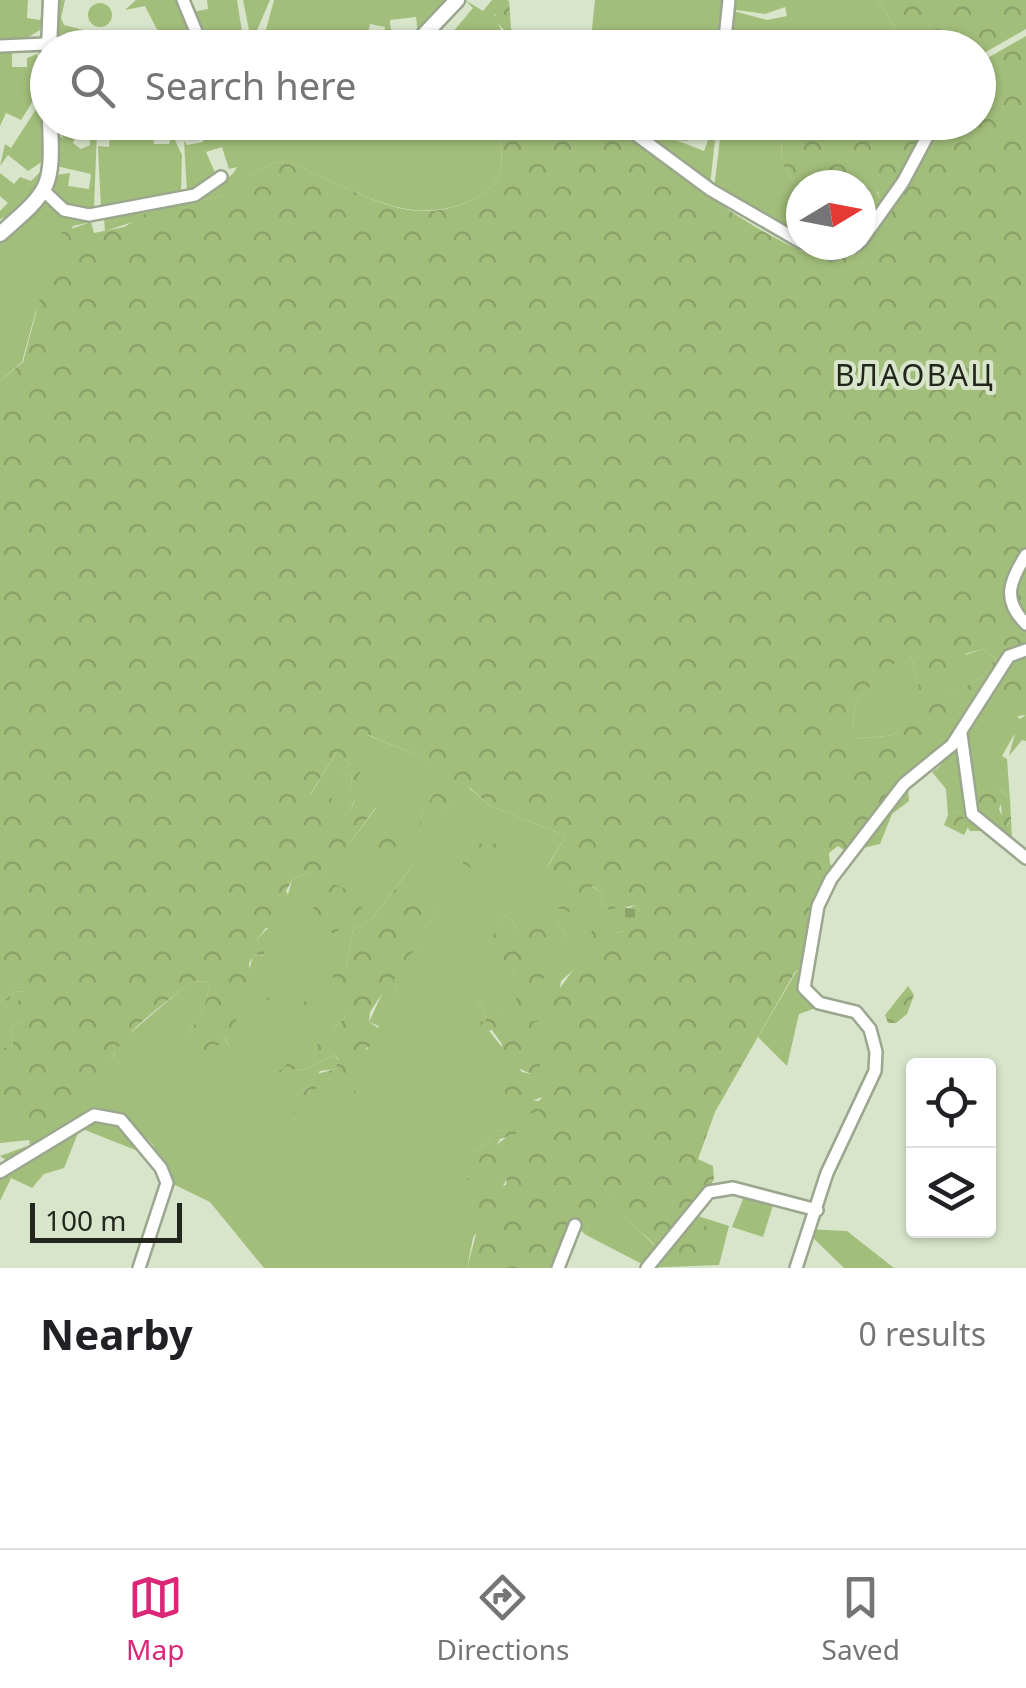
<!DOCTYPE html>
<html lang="en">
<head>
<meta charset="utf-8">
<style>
	body { margin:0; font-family:"Noto Sans",sans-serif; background:#f2f2f2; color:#202124 }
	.controls { position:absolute; right:30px; bottom:30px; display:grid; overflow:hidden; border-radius:10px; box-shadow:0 2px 8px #0004 }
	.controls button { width:90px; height:90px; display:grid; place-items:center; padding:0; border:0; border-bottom:2px solid #e0e0e0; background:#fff; color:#202124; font:50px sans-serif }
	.compass { position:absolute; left:786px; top:170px; width:90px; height:90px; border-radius:50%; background:#fff; box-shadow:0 2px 8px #0004; rotate:80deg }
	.scale { position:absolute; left:30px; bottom:25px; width:152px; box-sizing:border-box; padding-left:10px; border:5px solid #22261c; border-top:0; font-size:28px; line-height:35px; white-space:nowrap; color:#22261c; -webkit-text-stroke:8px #d9e5cb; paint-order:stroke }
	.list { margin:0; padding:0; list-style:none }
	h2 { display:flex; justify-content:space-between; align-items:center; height:130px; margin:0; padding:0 40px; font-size:42px }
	h2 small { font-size:32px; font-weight:400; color:#757577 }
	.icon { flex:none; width:55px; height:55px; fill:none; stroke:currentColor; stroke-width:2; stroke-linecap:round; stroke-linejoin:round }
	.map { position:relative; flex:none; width:1026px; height:1268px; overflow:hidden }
	.search { position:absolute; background:#fff; box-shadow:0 2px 8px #0004; left:30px; right:30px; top:30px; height:110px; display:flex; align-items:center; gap:25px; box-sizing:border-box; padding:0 35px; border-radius:55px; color:#757577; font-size:38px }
	.sheet { height:280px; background:#fff }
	nav { display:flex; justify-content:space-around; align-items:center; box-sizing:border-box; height:140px; border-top:2px solid #e0e0e0; background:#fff; font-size:28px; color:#757577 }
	nav a { display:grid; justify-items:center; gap:5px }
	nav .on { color:#db2777 }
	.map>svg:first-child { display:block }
	.green { fill:#a2be7b; fill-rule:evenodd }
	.forest { fill:url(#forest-crowns); fill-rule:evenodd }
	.cemetery { fill:url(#cemetery-stones) }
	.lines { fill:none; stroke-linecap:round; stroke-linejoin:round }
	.minor-casing { stroke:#9aa68d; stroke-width:16 }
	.tertiary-casing { stroke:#9aa68d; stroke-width:19 }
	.minor { stroke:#fff; stroke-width:11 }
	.tertiary { stroke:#fff; stroke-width:14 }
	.labels { text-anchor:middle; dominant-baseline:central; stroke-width:8; stroke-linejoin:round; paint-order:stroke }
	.neighbourhood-label { font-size:30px; letter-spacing:2.5px; fill:#22261c; stroke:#d9e5cb }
</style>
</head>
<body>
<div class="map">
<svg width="1026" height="1268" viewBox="0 0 1026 1268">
	<defs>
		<pattern id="forest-crowns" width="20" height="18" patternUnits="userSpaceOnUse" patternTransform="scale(2.5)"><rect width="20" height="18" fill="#a2be7b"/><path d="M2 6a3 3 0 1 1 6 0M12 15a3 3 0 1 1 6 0" fill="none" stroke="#8ba36a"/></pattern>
		<pattern id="cemetery-stones" width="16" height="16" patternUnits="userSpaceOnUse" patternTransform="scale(2.5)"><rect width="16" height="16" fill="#a2be7b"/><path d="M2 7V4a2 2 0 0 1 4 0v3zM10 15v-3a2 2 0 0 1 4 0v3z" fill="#8ba36a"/></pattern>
	</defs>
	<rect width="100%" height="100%" fill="#d9e5cb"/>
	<path class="green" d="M 0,0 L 28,0 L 27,18 L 40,20 L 46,0 L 40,30 L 22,41 L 0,44 Z
		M 55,0 L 65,0 L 61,18 L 64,25 L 110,37 L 58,34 L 54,30 Z
		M 136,0 L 181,0 L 196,41 L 163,41 L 145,6 L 125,10 Z
		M 207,0 L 237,0 L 243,38 L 205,40 L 192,12 L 208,9 Z
		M 243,0 L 270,0 L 254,37 L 250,35 Z
		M 274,0 L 450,0 L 418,34 L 416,17 L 390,20 L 392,44 L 383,45 L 385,27 L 370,24 L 365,45 L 264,37 Z
		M 465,0 L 483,11 L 492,0 L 508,0 L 502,12 L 494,15 L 509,46 L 488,47 L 481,37 L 471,44 L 473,47 L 466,47 L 463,35 L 455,39 L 452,33 L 473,8 Z
		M 595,0 L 726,0 L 722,47 L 590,48 Z
		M 730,0 L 878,0 L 906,47 L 728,48 L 730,10 L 767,20 L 787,16 L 785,7 L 765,14 L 736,10 Z
		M88 15a12 12 0 1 1 24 0a12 12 0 1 1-24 0Z
		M 0,49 L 34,50 L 12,52 L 12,67 L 27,67 L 27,58 L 37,54 L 45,82 L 21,120 L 6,113 L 0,126 Z
		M 46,94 L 43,161 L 28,171 L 8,155 L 0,166 L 5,144 L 11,148 Z
		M 652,122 L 717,123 L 715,135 L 694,132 L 687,141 L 676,140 L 704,151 L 709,138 L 715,140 L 710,186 L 634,131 L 637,123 Z
		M 54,123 L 81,123 L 73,143 L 81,149 L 90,145 L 89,123 L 151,123 L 154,144 L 169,144 L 172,134 L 182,155 L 181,192 L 101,208 L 98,150 L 98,146 L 109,147 L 110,132 L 97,130 L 94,208 L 69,209 L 52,194 L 56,175 L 70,173 L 68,186 L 89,189 L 91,174 L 56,166 L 53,131 L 64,139 Z
		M 204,123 L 497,123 C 504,158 508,184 470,201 C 414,225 373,199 321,177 C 308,171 291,162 277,162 L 247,176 L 223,196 L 152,210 L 139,220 L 105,231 L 104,217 C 137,209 223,197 237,167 L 229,169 L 222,147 L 206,152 L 217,177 L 187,193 L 184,141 L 187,145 L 203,142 Z
		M 722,123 L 808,123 L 781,130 L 782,163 L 795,184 L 801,240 L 714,189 Z
		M 44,168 L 49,168 L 22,211 L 0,219 L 0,211 L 8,203 L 0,196 L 0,173 L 14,184 L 20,177 L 31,181 Z
		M 867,187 L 877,192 L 882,204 L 861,236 L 861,190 Z
		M 46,199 L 91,222 L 73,226 L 35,314 L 22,362 L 0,381 L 0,237 Z
		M 982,649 L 996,658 L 981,678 L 918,712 L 894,735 L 856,739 L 846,732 L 853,726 L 855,701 L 903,654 L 911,657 L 920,692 L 966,655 Z
		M 986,703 L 1006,705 L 1020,719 L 1026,715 L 1026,741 L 1022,740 L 1009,756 L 1015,733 L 1002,756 L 1007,759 L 1010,799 L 998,787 L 996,803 L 1001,804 L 999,809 L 1007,827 L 1011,819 L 1012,839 L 1001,842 L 981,831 L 970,831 L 957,810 L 948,815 L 946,789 L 932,772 L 940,766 L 963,719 Z
		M 367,735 L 410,752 L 446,775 L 420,817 L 442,811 L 468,787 L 489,805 L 566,836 L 548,865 L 570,882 L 584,899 L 591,886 L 603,893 L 601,905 C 614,912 623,913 635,905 L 647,916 L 637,927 L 615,933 L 561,981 L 551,1043 L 566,1064 L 554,1093 L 531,1101 L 505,1087 L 540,1109 L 530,1149 L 495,1146 L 516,1130 L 495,1131 L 493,1118 L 483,1118 L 493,1136 L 477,1151 L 467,1148 L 497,1176 L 507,1179 L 473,1238 L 467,1268 L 264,1268 L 210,1202 L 171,1183 L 153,1145 L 131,1123 L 138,1151 L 80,1128 L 64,1168 L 44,1174 L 32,1188 L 11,1178 L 0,1201 L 0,1172 L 72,1122 L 10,1163 L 0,1156 L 30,1145 L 29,1140 L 0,1143 L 0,1114 C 91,1122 67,1124 115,1053 L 114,1047 L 191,981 L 208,982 C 210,1002 198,1022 185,1036 L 229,1045 L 223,1036 L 242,1004 L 253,954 L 265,956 L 257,939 L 283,913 L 292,880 L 309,872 L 323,877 L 319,862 L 349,844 L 376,808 L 359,814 L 351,810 L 355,799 L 338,806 L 311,794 L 336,753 L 350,764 L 337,772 L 352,775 L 350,792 L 370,748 ZM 412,866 L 412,898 L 441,906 L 425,928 L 425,942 L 406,957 L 394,980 L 398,988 L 393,994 L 382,994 L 369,1022 L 379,1026 L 353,1077 L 317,1087 L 294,1113 L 297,1093 L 310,1087 L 320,1071 L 335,1069 L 339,1060 L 334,1055 L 306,1069 L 291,1070 L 314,1054 L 322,1032 L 332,1031 L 348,1014 L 346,967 L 353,930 L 373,918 ZM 507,916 L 519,930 L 536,923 L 556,923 L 566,934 L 528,1002 L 516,993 L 513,967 L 489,948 L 502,917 ZM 476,999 L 499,1002 L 502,1014 L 519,1033 L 538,1020 L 531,1074 L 522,1072 L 481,1021 L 485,1023 L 486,1012 Z
		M 824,897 L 808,988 L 816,1008 L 799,1014 L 787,1066 L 758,1037 L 796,972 L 803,968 L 809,916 Z
		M 14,991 L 23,992 L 21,1022 L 11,1027 L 13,1048 L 0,1048 L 0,1002 L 9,1000 Z
		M 600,1194 L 615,1199 L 616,1208 L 654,1245 L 701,1226 L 695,1215 L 729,1226 L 719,1265 L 641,1268 L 642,1264 L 586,1235 Z
		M 745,1194 L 774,1202 L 763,1237 L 732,1227 Z
		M 804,1229 L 847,1231 L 894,1268 L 844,1268 Z"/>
	<path class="forest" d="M 509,0 L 511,29 L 541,47 L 503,43 L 504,30 L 493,18 Z
		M 878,0 L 1026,0 L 1026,29 L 979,56 L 978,48 L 906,47 Z
		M 1026,36 L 1026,715 L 1006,718 L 1006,706 L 986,703 L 963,719 C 955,755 939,767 908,787 L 909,801 L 892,814 L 880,844 L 847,852 L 838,846 L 829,853 L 830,864 L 845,873 L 809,915 L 803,968 L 795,972 L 715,1112 L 698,1159 L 713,1166 L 714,1179 L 695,1215 L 711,1232 L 713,1245 L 704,1257 L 676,1252 L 669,1243 L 655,1245 L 615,1208 L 615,1199 L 601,1195 L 586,1235 L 573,1224 L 555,1268 L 467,1268 L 476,1234 L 469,1220 L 478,1193 L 506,1185 L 507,1180 L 497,1176 L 481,1185 L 467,1179 L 470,1162 L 465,1147 L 477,1151 L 492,1137 L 480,1126 L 483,1118 L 494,1118 L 496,1131 L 516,1129 L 516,1134 L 500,1139 L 496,1146 L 530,1148 L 539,1110 L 528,1115 L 506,1099 L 504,1087 L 515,1080 L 531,1078 L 536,1090 L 531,1100 L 539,1101 L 546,1093 L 554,1093 L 565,1064 L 538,1027 L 540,1069 L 531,1074 L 500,1060 L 502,1044 L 492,1030 L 482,1033 L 480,1020 L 485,1023 L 486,1012 L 476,999 L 490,988 L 508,994 L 500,1002 L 502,1014 L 517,1013 L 516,993 L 506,986 L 514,976 L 513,968 L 497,962 L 488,947 L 502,917 L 507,916 L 519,930 L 531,915 L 536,923 L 556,923 L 566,934 L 526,1013 L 517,1014 L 512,1024 L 519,1032 L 527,1022 L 538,1020 L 546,1031 L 549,1003 L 579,962 L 571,954 L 576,941 L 590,934 L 603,914 L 617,921 L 616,933 L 637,927 L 647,916 L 635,905 L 612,911 L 601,905 L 603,893 L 592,886 L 583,901 L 570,882 L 552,880 L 548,866 L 566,836 L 489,805 L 469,787 L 442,811 L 438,830 L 420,832 L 420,817 L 445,775 L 410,752 L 368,735 L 371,748 L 359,775 L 368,791 L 350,792 L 352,775 L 336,772 L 350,764 L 336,753 L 311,793 L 327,794 L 338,806 L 355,798 L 351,809 L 358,813 L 368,803 L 376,807 L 349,844 L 349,854 L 342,860 L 320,862 L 323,877 L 319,884 L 310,883 L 309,872 L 292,880 L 286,891 L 292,902 L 277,927 L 266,928 L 257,939 L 266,956 L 254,954 L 249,963 L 253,996 C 238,1007 238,1027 223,1036 L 229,1046 L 211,1045 L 209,1058 L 193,1064 L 189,1059 L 192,1052 L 185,1047 L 185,1036 C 198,1022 210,1001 208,982 L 191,981 C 158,1011 104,1041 104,1088 L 90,1095 C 84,1114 65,1123 46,1120 L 37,1130 L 8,1128 L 0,1114 L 0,1048 L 13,1048 L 11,1027 L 21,1022 L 17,1003 L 23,992 L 14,991 L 9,1000 L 0,1002 L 0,381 L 23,362 L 49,264 L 62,232 L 91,222 L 94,233 L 124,227 L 152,210 L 223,196 L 238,180 L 277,162 C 291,162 308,171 321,177 C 373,199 414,226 470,201 C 508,184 504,158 497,123 L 611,122 C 651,156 790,264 840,260 L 869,240 L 942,123 L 978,122 L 979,63 ZM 982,649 L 996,658 L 981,678 L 917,712 L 894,735 L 857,739 L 847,732 L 853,726 L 855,701 L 903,655 L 911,657 L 920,693 L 959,673 L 966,654 Z
		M 808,122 L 931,123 L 882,208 L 878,192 L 861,190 L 861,185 L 801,185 L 801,223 L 795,184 L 782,163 L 781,130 Z
		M 998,787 L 1010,799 L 1011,819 L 1003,833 L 1001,804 L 982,813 L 976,806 L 978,797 Z
		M 957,810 L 969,825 L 964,835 L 944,825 L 948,815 Z
		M 369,831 L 383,831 L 382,838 L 397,840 L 393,859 L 386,861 L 374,842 L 364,840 Z
		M 464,843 L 502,844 L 481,873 L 463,864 Z
		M 413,865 L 421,879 L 413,897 L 442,905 L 425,928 L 425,942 L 407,957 L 404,970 L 394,980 L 398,988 L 393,994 L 382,994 L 370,1012 L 369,1022 L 391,1036 L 366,1048 L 370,1067 L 353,1077 L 356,1092 L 342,1100 L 329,1100 L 326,1085 L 317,1087 L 310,1101 L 293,1114 L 297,1093 L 310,1087 L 310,1076 L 335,1069 L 339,1059 L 334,1055 L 306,1069 L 291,1070 L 285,1077 L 275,1075 L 299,1053 L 314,1054 L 322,1031 L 332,1031 L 348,1014 L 332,1003 L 333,975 L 346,967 L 353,930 L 373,918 Z
		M 358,875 L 367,878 L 358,897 L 366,900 L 351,927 L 344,922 L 356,904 L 343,898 L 336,912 L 340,926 L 336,935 L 311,921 L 314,906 L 334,884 L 348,890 Z
		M 551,886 L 560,886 L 566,896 L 564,903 L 575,909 L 566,913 L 558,908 L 548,911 L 541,899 Z
		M 287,980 L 295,985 L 295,998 L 310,1003 L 309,1019 L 266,999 L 269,989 Z
		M 908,986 L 914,995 L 907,1014 L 896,1023 L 888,1023 L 885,1015 Z"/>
	<path class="cemetery" d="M 616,906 L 650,912 L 647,924 L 626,932 L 617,928 L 611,916 Z"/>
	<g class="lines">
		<defs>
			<path id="minor" d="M 183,0 L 202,46
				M 0,46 L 46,44
				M 724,48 L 729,0
				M 619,122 L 711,190 L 801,242
				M 45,192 L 64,210 L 89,215 L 195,195 L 221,177
				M 861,241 L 903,182 L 935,122
				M 808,245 L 832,254 L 857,245
				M 1026,555 C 1009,582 1002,600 1026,624
				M 961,734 L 972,814 L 1026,858
				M 0,1172 L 94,1115 L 121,1120 L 161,1168 L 167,1183 L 139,1268
				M 558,1268 L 575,1225
				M 647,1268 L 709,1192 L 733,1188 L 817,1210
				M 796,1268 L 827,1173 L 875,1071 L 876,1052 L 870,1029 L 856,1012 L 819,1003 L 804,988 L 818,906 L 831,879 L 904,784 L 952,745 L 1009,656 L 1026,650"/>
			<path id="tertiary" d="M 46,44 L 294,43 L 335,48
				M 399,48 L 421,38 L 457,0
				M 48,73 L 51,0
				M 0,234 C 50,190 53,189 50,122"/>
		</defs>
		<use href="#minor" class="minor-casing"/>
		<use href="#tertiary" class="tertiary-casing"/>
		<use href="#minor" class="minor"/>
		<use href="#tertiary" class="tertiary"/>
	</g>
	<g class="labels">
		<g class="neighbourhood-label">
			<text x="915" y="374">ВЛАОВАЦ</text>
		</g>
	</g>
</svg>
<div class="controls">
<button><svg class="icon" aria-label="locate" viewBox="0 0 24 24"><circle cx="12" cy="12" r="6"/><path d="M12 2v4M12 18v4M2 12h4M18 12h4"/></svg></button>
<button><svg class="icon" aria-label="layers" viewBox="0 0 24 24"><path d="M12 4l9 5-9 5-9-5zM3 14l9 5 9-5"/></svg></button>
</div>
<svg class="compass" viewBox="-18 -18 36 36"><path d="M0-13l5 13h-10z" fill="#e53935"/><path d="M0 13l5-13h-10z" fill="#757577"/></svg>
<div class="scale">100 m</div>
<div class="search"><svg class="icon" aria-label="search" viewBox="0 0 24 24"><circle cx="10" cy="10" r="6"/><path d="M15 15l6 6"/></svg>Search here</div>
</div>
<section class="sheet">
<h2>Nearby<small>0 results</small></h2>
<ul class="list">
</ul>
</section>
<nav>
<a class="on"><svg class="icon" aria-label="map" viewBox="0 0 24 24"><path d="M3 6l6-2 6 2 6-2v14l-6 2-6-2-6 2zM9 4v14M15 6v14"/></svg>Map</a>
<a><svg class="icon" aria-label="directions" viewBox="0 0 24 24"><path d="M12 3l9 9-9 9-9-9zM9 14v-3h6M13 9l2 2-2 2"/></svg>Directions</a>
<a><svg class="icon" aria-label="saved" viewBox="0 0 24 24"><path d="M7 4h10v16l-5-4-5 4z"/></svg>Saved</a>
</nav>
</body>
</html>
